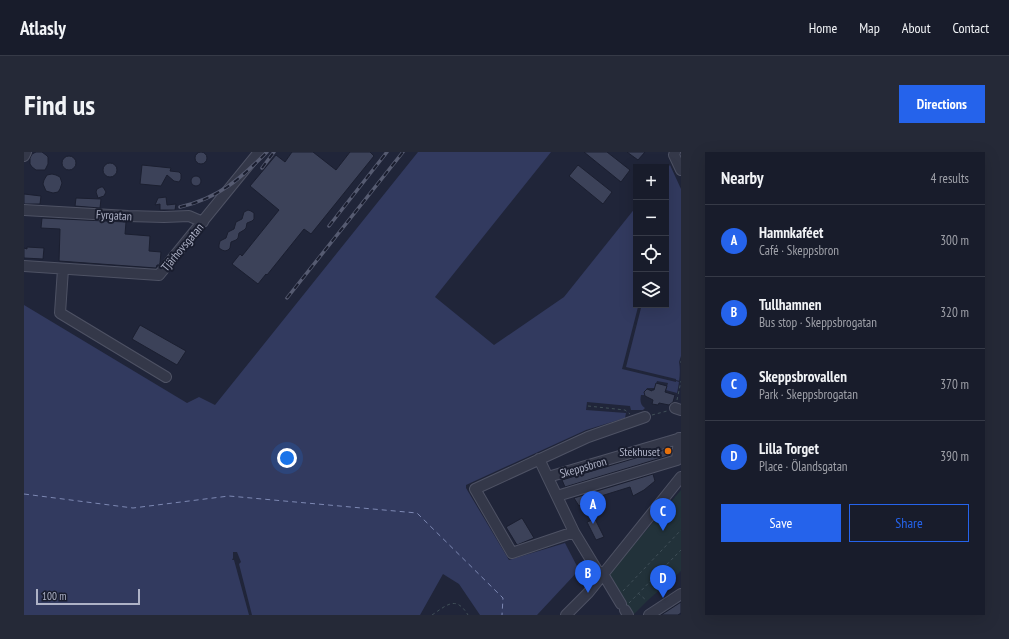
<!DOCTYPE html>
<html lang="en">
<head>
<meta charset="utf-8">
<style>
	body { margin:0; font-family:"PT Sans Narrow",sans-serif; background:#252937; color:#f1f3f6 }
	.controls { position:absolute; right:12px; top:12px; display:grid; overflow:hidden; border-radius:0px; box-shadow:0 4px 16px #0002 }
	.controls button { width:36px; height:36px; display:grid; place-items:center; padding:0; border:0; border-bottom:1px solid #363a47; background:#181c2b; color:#f1f3f6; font:20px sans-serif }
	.scale { position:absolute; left:12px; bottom:10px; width:104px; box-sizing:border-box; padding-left:4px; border:2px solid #aeb2c6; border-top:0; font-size:11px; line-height:14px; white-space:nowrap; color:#aeb2c6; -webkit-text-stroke:3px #191d2e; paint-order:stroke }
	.you { position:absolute; left:263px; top:306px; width:14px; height:14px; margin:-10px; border:3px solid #fff; border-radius:50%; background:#1a73e8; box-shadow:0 0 0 6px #1a73e833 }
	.badge { display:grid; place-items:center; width:26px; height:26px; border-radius:50%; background:#2563eb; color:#fff; font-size:13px; font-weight:700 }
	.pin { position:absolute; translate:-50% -33px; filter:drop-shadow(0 1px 2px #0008) }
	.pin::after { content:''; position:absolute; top:21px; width:14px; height:12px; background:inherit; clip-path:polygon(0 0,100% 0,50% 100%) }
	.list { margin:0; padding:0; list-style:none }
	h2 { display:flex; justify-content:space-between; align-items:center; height:52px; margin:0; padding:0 16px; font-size:17px }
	h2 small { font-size:13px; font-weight:400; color:#9fa1a9 }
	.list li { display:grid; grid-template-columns:26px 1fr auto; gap:12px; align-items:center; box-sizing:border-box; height:72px; padding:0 16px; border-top:1px solid #363a47 }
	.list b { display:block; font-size:15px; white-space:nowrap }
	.list p { margin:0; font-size:13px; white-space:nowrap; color:#9fa1a9 }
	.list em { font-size:13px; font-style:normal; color:#9fa1a9 }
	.actions { display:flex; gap:8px; padding:12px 16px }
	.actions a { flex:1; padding:9px 0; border:1px solid #2563eb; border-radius:0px; text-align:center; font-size:14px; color:#2563eb }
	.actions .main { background:#2563eb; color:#fff }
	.icon { flex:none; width:22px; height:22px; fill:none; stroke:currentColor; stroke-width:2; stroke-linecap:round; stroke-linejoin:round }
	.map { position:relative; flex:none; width:657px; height:463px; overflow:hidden; border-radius:0px }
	header { display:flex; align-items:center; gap:24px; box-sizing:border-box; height:56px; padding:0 20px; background:#181c2b; border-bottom:1px solid #363a47 }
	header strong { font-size:19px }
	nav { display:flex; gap:22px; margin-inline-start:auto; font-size:14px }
	.intro { display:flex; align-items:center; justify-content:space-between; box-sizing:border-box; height:96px; padding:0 24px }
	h1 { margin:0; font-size:28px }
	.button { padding:10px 18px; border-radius:0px; background:#2563eb; color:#fff; font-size:14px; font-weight:700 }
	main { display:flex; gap:24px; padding:0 24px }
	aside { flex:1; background:#181c2b; border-radius:0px; box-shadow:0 4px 16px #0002 }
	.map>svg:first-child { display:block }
	.green { fill:#22323a }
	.water { fill:#323a5f }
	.pier { fill:#202539 }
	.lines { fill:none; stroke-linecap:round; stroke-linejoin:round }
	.ferry { stroke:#7d88b3; stroke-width:1; stroke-dasharray:5 4; stroke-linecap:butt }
	.building { fill:#3c4259; stroke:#1b1f30 }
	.minor-casing { stroke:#4e5264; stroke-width:12 }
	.path { stroke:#404f58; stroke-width:1; stroke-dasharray:3 3; stroke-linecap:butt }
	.minor { stroke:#343849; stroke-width:10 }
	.rail-casing { stroke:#565b71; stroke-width:3.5 }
	.rail { stroke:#191d2e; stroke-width:2; stroke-dasharray:6; stroke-linecap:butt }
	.food-dot { fill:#e8710a; stroke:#191d2e; stroke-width:1.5 }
	.labels { text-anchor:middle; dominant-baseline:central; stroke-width:4; stroke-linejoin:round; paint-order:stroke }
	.street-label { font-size:12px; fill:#aeb2c6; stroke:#191d2e }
	.poi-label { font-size:12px; fill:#aeb2c6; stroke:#191d2e; text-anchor:end }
</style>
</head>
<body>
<header>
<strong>Atlasly</strong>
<nav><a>Home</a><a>Map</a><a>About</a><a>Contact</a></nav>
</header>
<div class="intro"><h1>Find us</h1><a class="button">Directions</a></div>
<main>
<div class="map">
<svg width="657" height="463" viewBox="0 0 657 463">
	<rect width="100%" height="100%" fill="#202539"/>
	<path class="green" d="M 657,338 L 657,419 L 623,449 L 609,463 L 607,463 L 583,424 Z"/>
	<path class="water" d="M 394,0 L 527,0 L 411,145 L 470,193 L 540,145 L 612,55 L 612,153 L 642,153 L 642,18 L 646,13 L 657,37 L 657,204 L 655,210 C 657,219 655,232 653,241 L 642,238 L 644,231 L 633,229 L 631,236 L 623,236 L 621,243 L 617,243 C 616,248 616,253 621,256 L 619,258 L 607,258 L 606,254 L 563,250 L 562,258 L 602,261 L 601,266 L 562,278 L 442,333 L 442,336 L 485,408 L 541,391 L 555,418 L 513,463 L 456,463 L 435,432 L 419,422 L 396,463 L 0,463 L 0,153 L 163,251 L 175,245 L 191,253 Z"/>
	<path class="pier" d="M 614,155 L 617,156 L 602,215 L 652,227 L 652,228 L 656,229 L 655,230 L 652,229 L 652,230 L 598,217 Z
		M 209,400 L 213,400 L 217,410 L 215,412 L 228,463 L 225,463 L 210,408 L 208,408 L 209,406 Z"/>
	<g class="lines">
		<path class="ferry" d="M 0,342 L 109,356 L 205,344 L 393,361 L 479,446 L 478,463"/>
	</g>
	<path class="building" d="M171 6a6 6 0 1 1 12 0a6 6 0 1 1-12 0Z
		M 12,0 L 18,0 L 22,3 L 24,5 L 24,12 L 21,18 L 12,18 L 8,15 L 6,12 L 6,6 L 8,2 Z
		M 268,0 L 289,0 L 312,18 L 326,0 L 346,0 L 350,4 L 287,82 L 280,77 L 243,123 L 242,122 L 234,132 L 208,112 L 216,102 L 218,104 L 255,58 L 226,34 L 252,3 L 261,10 Z
		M 560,0 L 583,0 L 606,18 L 597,30 Z
		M 603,0 L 621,0 L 614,8 Z
		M38 11a7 7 0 1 1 14 0a7 7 0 1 1-14 0Z
		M79 18a7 7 0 1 1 14 0a7 7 0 1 1-14 0Z
		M 118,13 L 147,16 L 146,19 L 155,20 L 157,22 L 157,27 L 155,30 L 150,29 L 143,23 L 137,34 L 116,32 Z
		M 554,13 L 588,40 L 579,52 L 545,24 Z
		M 28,22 L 32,23 L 36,25 L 38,31 L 36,37 L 34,40 L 29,41 L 22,39 L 19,32 L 20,28 L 23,23 Z
		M167 29a5 5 0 1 1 10 0a5 5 0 1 1-10 0Z
		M 77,35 L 79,35 L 82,40 L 80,44 L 74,46 L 72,40 L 73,37 Z
		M 0,42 L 17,44 L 16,52 L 0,52 Z
		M 142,45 L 143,53 L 152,52 L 151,58 L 136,58 L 136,52 L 131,53 L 134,46 Z
		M 52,46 L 77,47 L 76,56 L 51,54 Z
		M 224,58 L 227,59 L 230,61 L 230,67 L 228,69 L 223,71 L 222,76 L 220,78 L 215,81 L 214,86 L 212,88 L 207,90 L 206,96 L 204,98 L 201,99 L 198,98 L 195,96 L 195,93 L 196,89 L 202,86 L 204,80 L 210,77 L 212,70 L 218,67 L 220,60 Z
		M 18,66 L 102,70 L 101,82 L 126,84 L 125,99 L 137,100 L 136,111 L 135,113 L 133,113 L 132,116 L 35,109 L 36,77 L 17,76 Z
		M 3,95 L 20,96 L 19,107 L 0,106 L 0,96 L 3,97 Z
		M 116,173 L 162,199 L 153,213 L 108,187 Z
		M 632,231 L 643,234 L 641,240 L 651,243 L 649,250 L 645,253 L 635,251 L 634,253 L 628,252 L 629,248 L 621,244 L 620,240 L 623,237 L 628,239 L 628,238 L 630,238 Z
		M 645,296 L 647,303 L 541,335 L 538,328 Z
		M 629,322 L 631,329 L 620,338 L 609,344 L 606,335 L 577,344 L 579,353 L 567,356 L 565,348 L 555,354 L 550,346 Z
		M 498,366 L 510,386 L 493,393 L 482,375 Z
		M 571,367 L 580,385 L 572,388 L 563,370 Z
		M 657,450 L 657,461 L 654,463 L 637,463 Z"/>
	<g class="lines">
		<defs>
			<path id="minor" d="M 651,0 L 650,3 L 657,18
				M 0,4 L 2,0
				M 0,58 L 104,64 L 140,65 L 165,64 L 179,70
				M 0,114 L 135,123 L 235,0
				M 39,117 L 36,161 L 142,225
				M 651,256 L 657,258
				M 515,307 L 550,380 L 573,418 L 579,422 L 597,452
				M 524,325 L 657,286
				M 533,344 L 653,308 L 655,286
				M 550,380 L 488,401 L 451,337 L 564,285 L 621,265
				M 601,458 L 604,463
				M 542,463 L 564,441 L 657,325
				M 625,463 L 657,442"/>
		</defs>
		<use href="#minor" class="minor-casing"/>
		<path class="path" d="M 657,209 L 657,211
			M 653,248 L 657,229
			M 564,254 L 601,258 L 606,262
			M 628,263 L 643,259
			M 599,439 L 657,378
			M 614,441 L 623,449
			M 605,451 L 657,398
			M 408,463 C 423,453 432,443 444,463"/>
		<use href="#minor" class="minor"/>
		<defs>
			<path id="rail" d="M 238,16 L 250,0
				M 156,55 C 195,46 216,27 243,0
				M 305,74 L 363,0
				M 263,146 L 379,0"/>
		</defs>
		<use href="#rail" class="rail-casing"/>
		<use href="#rail" class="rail"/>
	</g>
	<circle class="food-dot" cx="644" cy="299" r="4"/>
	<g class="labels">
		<g class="street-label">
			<text transform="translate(90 63) rotate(3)">Fyrgatan</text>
			<text transform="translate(158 95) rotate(-50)">Tjärhovsgatan</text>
			<text transform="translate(559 315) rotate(-16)">Skeppsbron</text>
		</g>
		<g class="poi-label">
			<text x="636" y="299">Stekhuset</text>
		</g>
	</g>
</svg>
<div class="controls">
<button>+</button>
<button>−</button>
<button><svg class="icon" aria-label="locate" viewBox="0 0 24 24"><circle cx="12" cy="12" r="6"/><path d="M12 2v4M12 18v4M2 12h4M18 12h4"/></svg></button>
<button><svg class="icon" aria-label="layers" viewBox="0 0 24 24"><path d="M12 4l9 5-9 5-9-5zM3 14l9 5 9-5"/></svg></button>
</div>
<div class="scale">100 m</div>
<div class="you"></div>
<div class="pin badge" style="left:569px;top:372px">A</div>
<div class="pin badge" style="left:564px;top:441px">B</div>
<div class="pin badge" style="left:639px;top:379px">C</div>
<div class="pin badge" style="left:639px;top:446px">D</div>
</div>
<aside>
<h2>Nearby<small>4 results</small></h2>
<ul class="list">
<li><span class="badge">A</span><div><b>Hamnkaféet</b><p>Café · Skeppsbron</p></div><em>300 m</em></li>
<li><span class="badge">B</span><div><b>Tullhamnen</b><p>Bus stop · Skeppsbrogatan</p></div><em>320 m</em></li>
<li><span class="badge">C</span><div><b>Skeppsbrovallen</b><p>Park · Skeppsbrogatan</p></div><em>370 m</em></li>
<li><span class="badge">D</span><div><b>Lilla Torget</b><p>Place · Ölandsgatan</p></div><em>390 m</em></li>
</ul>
<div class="actions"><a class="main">Save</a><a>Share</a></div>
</aside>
</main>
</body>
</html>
